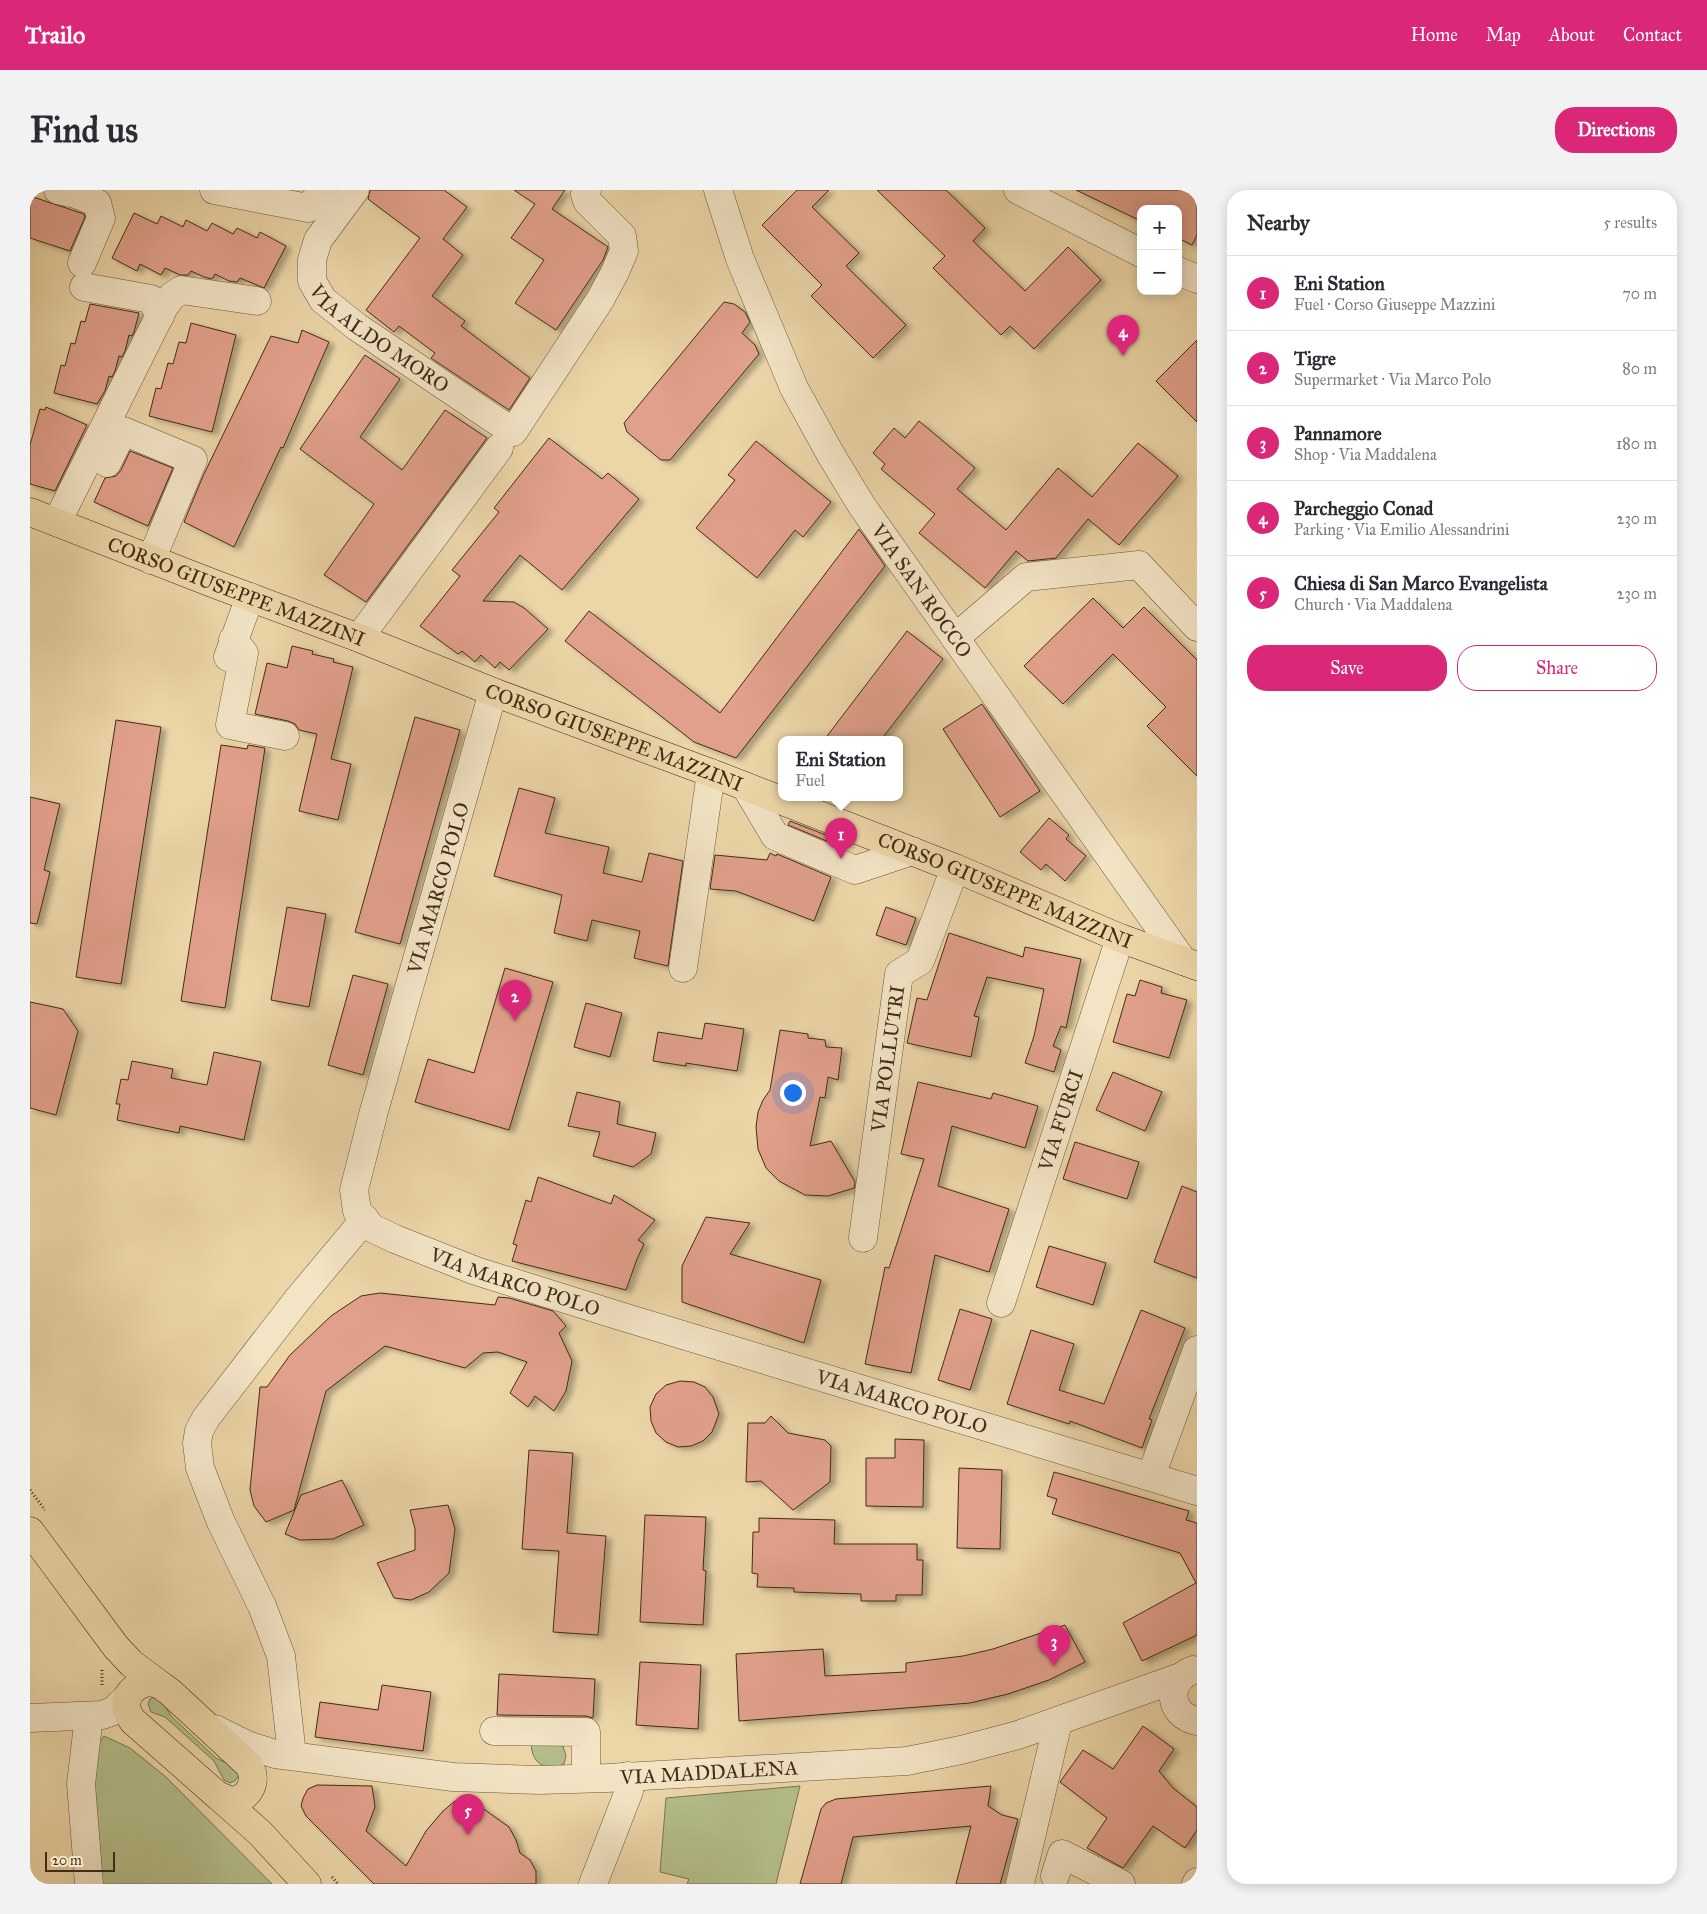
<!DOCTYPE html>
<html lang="en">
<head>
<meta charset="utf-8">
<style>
	body { margin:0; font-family:"IM FELL Great Primer",serif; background:#f2f2f3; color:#2b2b33 }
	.controls { position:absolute; right:15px; top:15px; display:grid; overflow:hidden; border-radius:10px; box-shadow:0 2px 12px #0003 }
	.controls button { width:45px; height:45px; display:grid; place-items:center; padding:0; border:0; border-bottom:1px solid #e1e1e2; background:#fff; color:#2b2b33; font:25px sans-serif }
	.scale { position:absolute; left:15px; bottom:12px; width:70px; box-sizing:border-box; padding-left:5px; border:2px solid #412d15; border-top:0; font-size:14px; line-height:18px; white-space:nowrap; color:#412d15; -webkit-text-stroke:4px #f3e4c6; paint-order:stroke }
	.you { position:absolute; left:762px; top:902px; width:18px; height:18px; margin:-12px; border:4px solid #fff; border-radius:50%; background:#1a73e8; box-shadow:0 0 0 8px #1a73e833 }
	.badge { display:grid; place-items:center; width:32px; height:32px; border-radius:50%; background:#db2777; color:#fff; font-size:16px; font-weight:700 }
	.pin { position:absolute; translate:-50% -41px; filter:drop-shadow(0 1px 2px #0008) }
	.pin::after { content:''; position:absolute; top:26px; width:18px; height:15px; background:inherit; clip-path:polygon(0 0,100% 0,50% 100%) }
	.popup { position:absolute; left:748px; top:546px; width:125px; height:65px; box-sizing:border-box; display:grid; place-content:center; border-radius:10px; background:#fff; filter:drop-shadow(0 1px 4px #0005); font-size:16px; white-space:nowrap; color:#7c7c81 }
	.popup b { font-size:19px; color:#2b2b33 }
	.popup::after { content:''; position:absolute; left:50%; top:100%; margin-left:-10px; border:10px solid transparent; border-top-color:#fff }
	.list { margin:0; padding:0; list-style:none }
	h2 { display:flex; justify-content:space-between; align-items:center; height:65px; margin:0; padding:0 20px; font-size:21px }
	h2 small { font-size:16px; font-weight:400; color:#7c7c81 }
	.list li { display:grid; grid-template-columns:32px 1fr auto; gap:15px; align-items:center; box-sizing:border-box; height:75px; padding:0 20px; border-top:1px solid #e1e1e2 }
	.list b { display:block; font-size:19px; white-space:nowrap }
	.list p { margin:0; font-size:16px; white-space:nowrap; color:#7c7c81 }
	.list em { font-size:16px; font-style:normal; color:#7c7c81 }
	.actions { display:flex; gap:10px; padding:15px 20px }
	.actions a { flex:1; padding:11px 0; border:1px solid #db2777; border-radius:20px; text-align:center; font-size:18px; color:#db2777 }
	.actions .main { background:#db2777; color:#fff }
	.map { position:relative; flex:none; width:1167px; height:1694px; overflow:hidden; border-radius:20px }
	header { display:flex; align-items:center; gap:30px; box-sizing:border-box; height:70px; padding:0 25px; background:#db2777; color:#fff }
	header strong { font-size:24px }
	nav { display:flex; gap:28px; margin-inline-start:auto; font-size:18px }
	.intro { display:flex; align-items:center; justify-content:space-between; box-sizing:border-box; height:120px; padding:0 30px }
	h1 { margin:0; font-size:35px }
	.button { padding:12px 22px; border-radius:20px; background:#db2777; color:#fff; font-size:18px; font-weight:700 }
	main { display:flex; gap:30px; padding:0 30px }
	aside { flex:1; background:#fff; border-radius:20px; box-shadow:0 2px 12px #0003 }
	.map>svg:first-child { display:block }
	.green { fill:#b4be8a; stroke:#7a7650 }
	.building { fill:#e1a08b; stroke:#412d15; filter:url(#shadow) }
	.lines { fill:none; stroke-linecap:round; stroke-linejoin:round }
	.minor-casing { stroke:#6c573a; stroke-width:29 }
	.major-casing { stroke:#412d15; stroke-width:29 }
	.path { stroke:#412d15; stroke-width:3; stroke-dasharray:1 2.5; stroke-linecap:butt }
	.minor { stroke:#f3e4c6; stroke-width:28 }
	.major { stroke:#ecd6a8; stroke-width:28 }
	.labels { text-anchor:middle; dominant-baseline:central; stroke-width:5; stroke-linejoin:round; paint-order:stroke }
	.street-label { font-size:20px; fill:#412d15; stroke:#f3e4c6 }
</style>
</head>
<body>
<header>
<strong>Trailo</strong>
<nav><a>Home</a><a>Map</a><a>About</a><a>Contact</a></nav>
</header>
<div class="intro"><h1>Find us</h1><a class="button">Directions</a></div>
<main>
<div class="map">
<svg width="1167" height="1694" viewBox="0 0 1167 1694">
	<defs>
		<filter id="shadow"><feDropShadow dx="5.5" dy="3" stdDeviation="2.5" flood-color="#0004"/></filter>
	</defs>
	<rect width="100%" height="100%" fill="#ecd6a8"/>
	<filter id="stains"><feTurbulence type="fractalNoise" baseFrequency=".004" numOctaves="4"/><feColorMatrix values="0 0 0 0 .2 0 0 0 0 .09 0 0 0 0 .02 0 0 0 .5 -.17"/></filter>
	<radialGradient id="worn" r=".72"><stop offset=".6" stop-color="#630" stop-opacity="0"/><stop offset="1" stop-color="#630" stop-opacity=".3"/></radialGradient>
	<path class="green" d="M 126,1506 L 135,1516 L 141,1526 L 186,1568 L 205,1577 L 209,1585 L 205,1591 L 200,1593 L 194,1590 L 184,1571 L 135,1527 L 121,1522 L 118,1514 L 120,1509 Z
		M 74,1546 L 100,1558 L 136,1587 L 242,1694 L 67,1694 L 63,1560 Z
		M 502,1546 L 532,1553 L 536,1566 L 534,1574 C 511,1584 498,1568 502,1546 Z
		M 770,1596 L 746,1694 L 657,1694 L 659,1689 L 630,1682 L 636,1608 Z"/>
	<path class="building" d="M 340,0 L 414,0 L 437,17 L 413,49 L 433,65 L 402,106 L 435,131 L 431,136 L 500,188 L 479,220 L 401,168 L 405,163 L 369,136 L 364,142 L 336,120 L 390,48 L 338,9 Z
		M 484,0 L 535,0 L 522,19 L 578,57 L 573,70 L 526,140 L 485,113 L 514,70 L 481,48 L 505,14 Z
		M 767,0 L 799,0 L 782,17 L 829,63 L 816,76 L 876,135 L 843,168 L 781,106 L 792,95 L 732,35 Z
		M 847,0 L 916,0 L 955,38 L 943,51 L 995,101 L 1038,57 L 1071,90 L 1004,159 L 980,136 L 971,145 L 903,78 L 915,66 Z
		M 1046,0 L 1167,0 L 1167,45 L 1162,55 L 1148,48 L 1148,19 L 1111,19 L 1111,31 Z
		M 0,6 L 54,24 L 55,27 L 40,61 L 0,48 Z
		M 104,23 L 127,34 L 131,26 L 153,37 L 156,30 L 177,41 L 182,33 L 203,44 L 207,38 L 227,48 L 230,42 L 256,56 L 234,98 L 210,88 L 207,92 L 199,91 L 185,84 L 182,89 L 174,87 L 161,81 L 158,85 L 150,85 L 135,78 L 131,85 L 110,74 L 107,81 L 82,68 Z
		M 694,112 L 704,114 L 715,122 L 720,132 L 712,143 L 725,155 L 729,164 L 640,270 L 631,270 L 597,242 L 594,233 Z
		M 60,114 L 109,123 L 104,142 L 102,146 L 99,145 L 95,161 L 92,167 L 89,166 L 85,181 L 82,187 L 79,186 L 75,201 L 67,214 L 24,203 L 31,175 L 35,176 L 41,153 L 45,154 L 51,131 L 55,132 Z
		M 161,133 L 206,145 L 182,242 L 119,226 L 126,198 L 131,199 L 138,173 L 143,174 L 149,152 L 156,153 Z
		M 272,140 L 299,152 L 253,258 L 251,257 L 204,357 L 154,332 L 173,286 L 241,146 L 268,153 Z
		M 1167,150 L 1167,232 L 1126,191 Z
		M 335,165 L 370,189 L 330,247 L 372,280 L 415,220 L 457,248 L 336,412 L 294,385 L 344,314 L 270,259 Z
		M 16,217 L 57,235 L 25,301 L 0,294 L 0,255 L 10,219 L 15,220 Z
		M 889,231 L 945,278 L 927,299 L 976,340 L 1028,278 L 1062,307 L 1108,253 L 1148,286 L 1089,355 L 1058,329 L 1026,368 L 998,371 L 986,361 L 955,398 L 889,343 L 905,324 L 851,279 L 855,274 L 843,263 L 864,238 L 875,248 Z
		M 519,248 L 572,289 L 578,283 L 609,309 L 532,400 L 490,365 L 453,411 L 484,412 L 494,418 L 518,439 L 479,480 L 470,472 L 465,478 L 451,465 L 445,472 L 432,461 L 428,464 L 390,436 L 430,386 L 422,380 L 469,322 L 464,318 Z
		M 726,251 L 801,312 L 773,347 L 765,340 L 727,388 L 666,338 L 705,290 L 698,285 Z
		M 100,261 L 143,278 L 118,336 L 64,312 L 75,288 L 86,286 L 91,280 Z
		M 829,339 L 855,376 L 706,568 L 664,552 L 535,451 L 559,421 L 690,523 Z
		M 1063,408 L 1093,438 L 1114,417 L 1167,470 L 1167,586 L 1117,536 L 1136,517 L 1083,464 L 1033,514 L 994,476 Z
		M 877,441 L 913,469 L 851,550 L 794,550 Z
		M 262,456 L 283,461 L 282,464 L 304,469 L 303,472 L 323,477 L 301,569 L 321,574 L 308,630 L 269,621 L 287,544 L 269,540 L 265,534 L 258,531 L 225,524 L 237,473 L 257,478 Z
		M 952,514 L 1010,601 L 970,627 L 913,539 Z
		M 385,527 L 430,540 L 370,754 L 325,742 Z
		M 86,530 L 131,537 L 91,794 L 46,787 Z
		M 191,555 L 217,559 L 218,555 L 235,558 L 195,818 L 151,811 Z
		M 489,598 L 525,608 L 515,643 L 579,657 L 573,683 L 612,692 L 619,663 L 653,671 L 638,776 L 604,768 L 610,741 L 562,730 L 557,751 L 524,743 L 532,705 L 464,686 Z
		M 0,607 L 30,614 L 14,680 L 20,682 L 7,734 L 0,733 Z
		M 1019,628 L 1039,645 L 1036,649 L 1056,666 L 1035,691 L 1016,674 L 1011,680 L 990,662 Z
		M 760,631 L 806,649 L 804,654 L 758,635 Z
		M 740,663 L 746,666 L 747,664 L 801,687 L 784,731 L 706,701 L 680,699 L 685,665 L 737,670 Z
		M 257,717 L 296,724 L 279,817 L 241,810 Z
		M 856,717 L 886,728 L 876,755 L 846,745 Z
		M 919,743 L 993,767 L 995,757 L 1051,769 L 1036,838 L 1031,836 L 1023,856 L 1031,860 L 1024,882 L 995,873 L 1004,846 L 1014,799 L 957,787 L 944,826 L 949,827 L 941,867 L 877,853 L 887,808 L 897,810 Z
		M 475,778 L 523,792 L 479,940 L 385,912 L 398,869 L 444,883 Z
		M 323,785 L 358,794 L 333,885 L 298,875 Z
		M 1110,790 L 1132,797 L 1131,803 L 1157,810 L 1139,868 L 1083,852 L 1097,804 L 1105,806 Z
		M 0,812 L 33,819 L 48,841 L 26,925 L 0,918 Z
		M 556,813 L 592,823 L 580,867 L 544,857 Z
		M 675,833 L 714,839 L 707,881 L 656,873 L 656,876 L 623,871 L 628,842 L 672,849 Z
		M 750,840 L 778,844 L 778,848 L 795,850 L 796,857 L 812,858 L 808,890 L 798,887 L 795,908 L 790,907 L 780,956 L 801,951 L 825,992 L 824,998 L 798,1006 L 775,1005 L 749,991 L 736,978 L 728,959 L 726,937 L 728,922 L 733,910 L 740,900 Z
		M 184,862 L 231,872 L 214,950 L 150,936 L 149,943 L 87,930 L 90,914 L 86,914 L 91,889 L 98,890 L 102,871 L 143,879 L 141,888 L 177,895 Z
		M 1083,882 L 1132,902 L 1115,941 L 1066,920 Z
		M 888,892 L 961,909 L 963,903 L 1008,916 L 995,958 L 922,936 L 908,996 L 979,1019 L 959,1082 L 905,1065 L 881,1183 L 835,1174 L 855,1077 L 859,1078 L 894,969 L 871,964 Z
		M 547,902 L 590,912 L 587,934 L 626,943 L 621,964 L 603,977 L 563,966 L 570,942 L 538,936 Z
		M 1045,952 L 1109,972 L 1097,1009 L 1033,989 Z
		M 508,987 L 581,1014 L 584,1005 L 625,1030 L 608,1050 L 614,1054 L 607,1069 L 596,1100 L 482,1071 L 487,1055 L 483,1054 L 496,1010 L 501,1012 Z
		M 1152,996 L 1167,1002 L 1167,1088 L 1124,1072 Z
		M 676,1027 L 720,1033 L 700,1064 L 791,1090 L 774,1153 L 652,1112 L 652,1076 Z
		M 1019,1056 L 1076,1073 L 1063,1115 L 1006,1097 Z
		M 350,1103 L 465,1115 L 468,1107 L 479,1108 L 523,1121 L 536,1136 L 529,1143 L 542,1171 L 536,1201 L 524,1221 L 505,1206 L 498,1217 L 480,1203 L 497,1172 L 468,1162 L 453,1163 L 435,1178 L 355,1156 L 296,1201 L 264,1320 L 236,1332 L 224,1316 L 220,1300 L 230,1197 L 237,1197 L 260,1165 L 301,1126 L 331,1106 Z
		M 930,1119 L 962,1129 L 940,1200 L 908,1190 Z
		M 1111,1120 L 1155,1138 L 1119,1229 L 1122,1230 L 1112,1258 L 1040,1231 L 1039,1234 L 977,1214 L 1001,1140 L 1044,1154 L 1029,1200 L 1074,1214 Z
		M 650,1191 L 664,1192 L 675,1197 L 683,1207 L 689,1224 L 682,1242 L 673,1251 L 661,1256 L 648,1257 L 636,1252 L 626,1243 L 621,1231 L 620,1217 L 626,1204 L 636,1195 Z
		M 741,1226 L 758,1243 L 795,1250 L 801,1256 L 800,1292 L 763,1320 L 731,1291 L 716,1292 L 718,1233 L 735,1233 Z
		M 865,1249 L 894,1250 L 893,1317 L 836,1316 L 836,1268 L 865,1268 Z
		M 499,1260 L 543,1263 L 537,1343 L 576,1346 L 568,1445 L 523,1442 L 529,1361 L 492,1359 Z
		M 929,1278 L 972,1280 L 970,1359 L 927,1358 Z
		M 1024,1282 L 1159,1321 L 1156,1330 L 1167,1333 L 1167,1445 L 1112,1471 L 1093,1433 L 1166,1393 L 1150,1363 L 1022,1324 L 1027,1309 L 1017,1306 Z
		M 312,1290 L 334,1335 L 303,1349 L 270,1350 L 255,1344 L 271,1305 Z
		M 418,1315 L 425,1339 L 419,1383 L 399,1402 L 381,1410 L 364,1408 L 347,1373 L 385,1360 L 385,1339 L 380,1320 Z
		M 615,1325 L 676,1327 L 673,1380 L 676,1381 L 673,1435 L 610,1432 Z
		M 729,1328 L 805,1330 L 804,1354 L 887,1354 L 887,1370 L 893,1370 L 892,1405 L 866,1405 L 866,1411 L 831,1411 L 831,1404 L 764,1402 L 764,1398 L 727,1397 L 728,1384 L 722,1383 L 723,1342 L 729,1342 Z
		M 1035,1435 L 1055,1472 L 1019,1490 L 978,1504 L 940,1513 L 709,1531 L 706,1464 L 793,1459 L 795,1486 L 876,1482 L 876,1473 L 933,1466 L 963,1459 Z
		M 610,1472 L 671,1475 L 668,1539 L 606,1535 Z
		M 469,1484 L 565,1489 L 563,1528 L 556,1526 L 467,1525 Z
		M 352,1495 L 401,1502 L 393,1561 L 285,1547 L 290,1512 L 348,1520 Z
		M 1113,1536 L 1144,1559 L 1129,1581 L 1143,1598 L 1167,1617 L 1167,1640 L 1155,1658 L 1123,1636 L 1093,1678 L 1057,1658 L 1077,1628 L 1030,1592 L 1053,1560 L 1083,1579 Z
		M 287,1595 L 342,1596 L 345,1617 L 336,1641 L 376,1676 L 396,1641 L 413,1621 L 425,1611 L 435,1608 L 445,1611 L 455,1620 L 479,1637 L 486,1650 L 490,1663 L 500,1670 L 506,1681 L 506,1694 L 344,1694 L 276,1626 L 271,1616 L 273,1608 L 278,1599 Z
		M 961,1596 L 958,1616 L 972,1625 L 988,1629 L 970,1694 L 926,1694 L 941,1636 L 823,1647 L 811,1694 L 770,1694 L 791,1619 L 796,1613 L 806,1609 Z"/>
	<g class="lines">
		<defs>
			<g id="minor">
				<path d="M 28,0 L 46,4 L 67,13 L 71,28 L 52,73"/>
				<path d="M 184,0 L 278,18 L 293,0"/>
				<path id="s1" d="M 325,0 L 288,50 L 282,70 L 282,91 L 293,110 L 327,137 L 483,242 L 570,110 L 585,82 L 594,61 L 592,46 L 557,11 L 555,4 L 557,0"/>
				<path id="s2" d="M 688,0 L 710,69 L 764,198 L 801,265 L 832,316 L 1153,771"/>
				<path d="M 988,0 L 1111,63"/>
				<path d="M 1148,81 L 1167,89"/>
				<path d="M 54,97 L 121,109 L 130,126"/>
				<path d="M 77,273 L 93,241 L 163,270 L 121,370"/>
				<path d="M 27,332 L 134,117 L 142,106 L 151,100 L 227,111"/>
				<path d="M 329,448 L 469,258"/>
				<path d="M 925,448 L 996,387 L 1109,375 L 1167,437"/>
				<path d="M 203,450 L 214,463 L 200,535 L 255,546"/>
				<path d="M 198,467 L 220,407"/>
				<path id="s3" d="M 463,502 L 344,921 L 324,1000 L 327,1021 L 342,1038 L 365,1049 L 446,1081 L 590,1126 L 1167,1301"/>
				<path d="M 716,597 L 745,646 L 825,680 L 882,661"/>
				<path d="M 653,778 L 681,583"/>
				<path id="s4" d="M 833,1048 L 869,784 L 890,771 L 925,678"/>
				<path id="s5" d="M 971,1113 L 1090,748"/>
				<path d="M 1121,1286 L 1167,1160"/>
				<path d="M 1163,1480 C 1135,1491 1138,1525 1167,1531"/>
				<path d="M 0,1528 L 72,1525 L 83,1521 L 98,1507"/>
				<path id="s6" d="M 185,1539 L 217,1555 L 245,1564 L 423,1587 L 509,1590 L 577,1588 L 877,1571 L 931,1560 L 988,1545 L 1151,1487"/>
				<path d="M 464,1541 L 556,1542 L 556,1588"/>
				<path d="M 262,1565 L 251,1466 L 232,1416 L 191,1332 L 170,1278 L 167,1253 L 169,1241 L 176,1228 L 268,1109 L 335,1029"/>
				<path d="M 1025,1686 L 1032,1664 L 1091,1694"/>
				<path d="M 59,1694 L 51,1594 L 59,1526"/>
				<path d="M 563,1694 L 599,1601 L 598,1586"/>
				<path d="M 990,1694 L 1028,1532"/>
				<path d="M 1166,1694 L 1167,1692"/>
			</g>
			<g id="major">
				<path id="s7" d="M 0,322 L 182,393 L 329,448 L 463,502 L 681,583 L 925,678 L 1090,748 L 1167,776"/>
				<path d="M 0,1341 L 86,1457 L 101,1473 L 129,1494"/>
				<path d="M 119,1492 L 129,1494 L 140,1502 L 219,1575 C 228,1591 220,1609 201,1611 L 187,1605 L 103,1531 C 89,1513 98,1497 119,1492 Z"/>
				<path d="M 187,1605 L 230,1643 L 277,1694"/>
			</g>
		</defs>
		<use href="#minor" class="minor-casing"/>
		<use href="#major" class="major-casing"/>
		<path class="path" d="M 0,1300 L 15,1320
			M 72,1480 L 72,1497
			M 302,1687 L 308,1694"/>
		<use href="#minor" class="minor"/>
		<use href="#major" class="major"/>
	</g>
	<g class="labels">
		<g class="street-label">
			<text stroke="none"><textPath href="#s1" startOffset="194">VIA ALDO MORO</textPath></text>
			<text stroke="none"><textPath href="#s7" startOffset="221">CORSO GIUSEPPE MAZZINI</textPath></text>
			<text stroke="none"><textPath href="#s2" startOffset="452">VIA SAN ROCCO</textPath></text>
			<text stroke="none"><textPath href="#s7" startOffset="626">CORSO GIUSEPPE MAZZINI</textPath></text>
			<text transform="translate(408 698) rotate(-74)">VIA MARCO POLO</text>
			<text stroke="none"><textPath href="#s7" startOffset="1046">CORSO GIUSEPPE MAZZINI</textPath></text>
			<text stroke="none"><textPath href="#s4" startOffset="181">VIA POLLUTRI</textPath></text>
			<text stroke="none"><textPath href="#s5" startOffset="192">VIA FURCI</textPath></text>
			<text stroke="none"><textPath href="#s3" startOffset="714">VIA MARCO POLO</textPath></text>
			<text stroke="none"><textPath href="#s3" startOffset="1119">VIA MARCO POLO</textPath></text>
			<text stroke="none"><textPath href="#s6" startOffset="501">VIA MADDALENA</textPath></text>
		</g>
	</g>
	<rect width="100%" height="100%" filter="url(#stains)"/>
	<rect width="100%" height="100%" fill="url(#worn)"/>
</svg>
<div class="controls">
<button>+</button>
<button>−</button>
</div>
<div class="scale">20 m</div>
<div class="you"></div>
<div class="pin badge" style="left:811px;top:669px">1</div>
<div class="popup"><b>Eni Station</b>Fuel</div>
<div class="pin badge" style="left:485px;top:831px">2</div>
<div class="pin badge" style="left:1024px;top:1476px">3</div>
<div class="pin badge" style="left:1093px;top:166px">4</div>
<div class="pin badge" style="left:438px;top:1645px">5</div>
</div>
<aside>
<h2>Nearby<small>5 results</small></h2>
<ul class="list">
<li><span class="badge">1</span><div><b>Eni Station</b><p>Fuel · Corso Giuseppe Mazzini</p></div><em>70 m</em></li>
<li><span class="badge">2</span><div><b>Tigre</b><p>Supermarket · Via Marco Polo</p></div><em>80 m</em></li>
<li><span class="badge">3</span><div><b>Pannamore</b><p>Shop · Via Maddalena</p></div><em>180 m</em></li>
<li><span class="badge">4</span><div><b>Parcheggio Conad</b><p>Parking · Via Emilio Alessandrini</p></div><em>230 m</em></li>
<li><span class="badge">5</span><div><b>Chiesa di San Marco Evangelista</b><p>Church · Via Maddalena</p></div><em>230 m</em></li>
</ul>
<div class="actions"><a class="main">Save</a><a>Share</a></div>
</aside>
</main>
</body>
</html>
